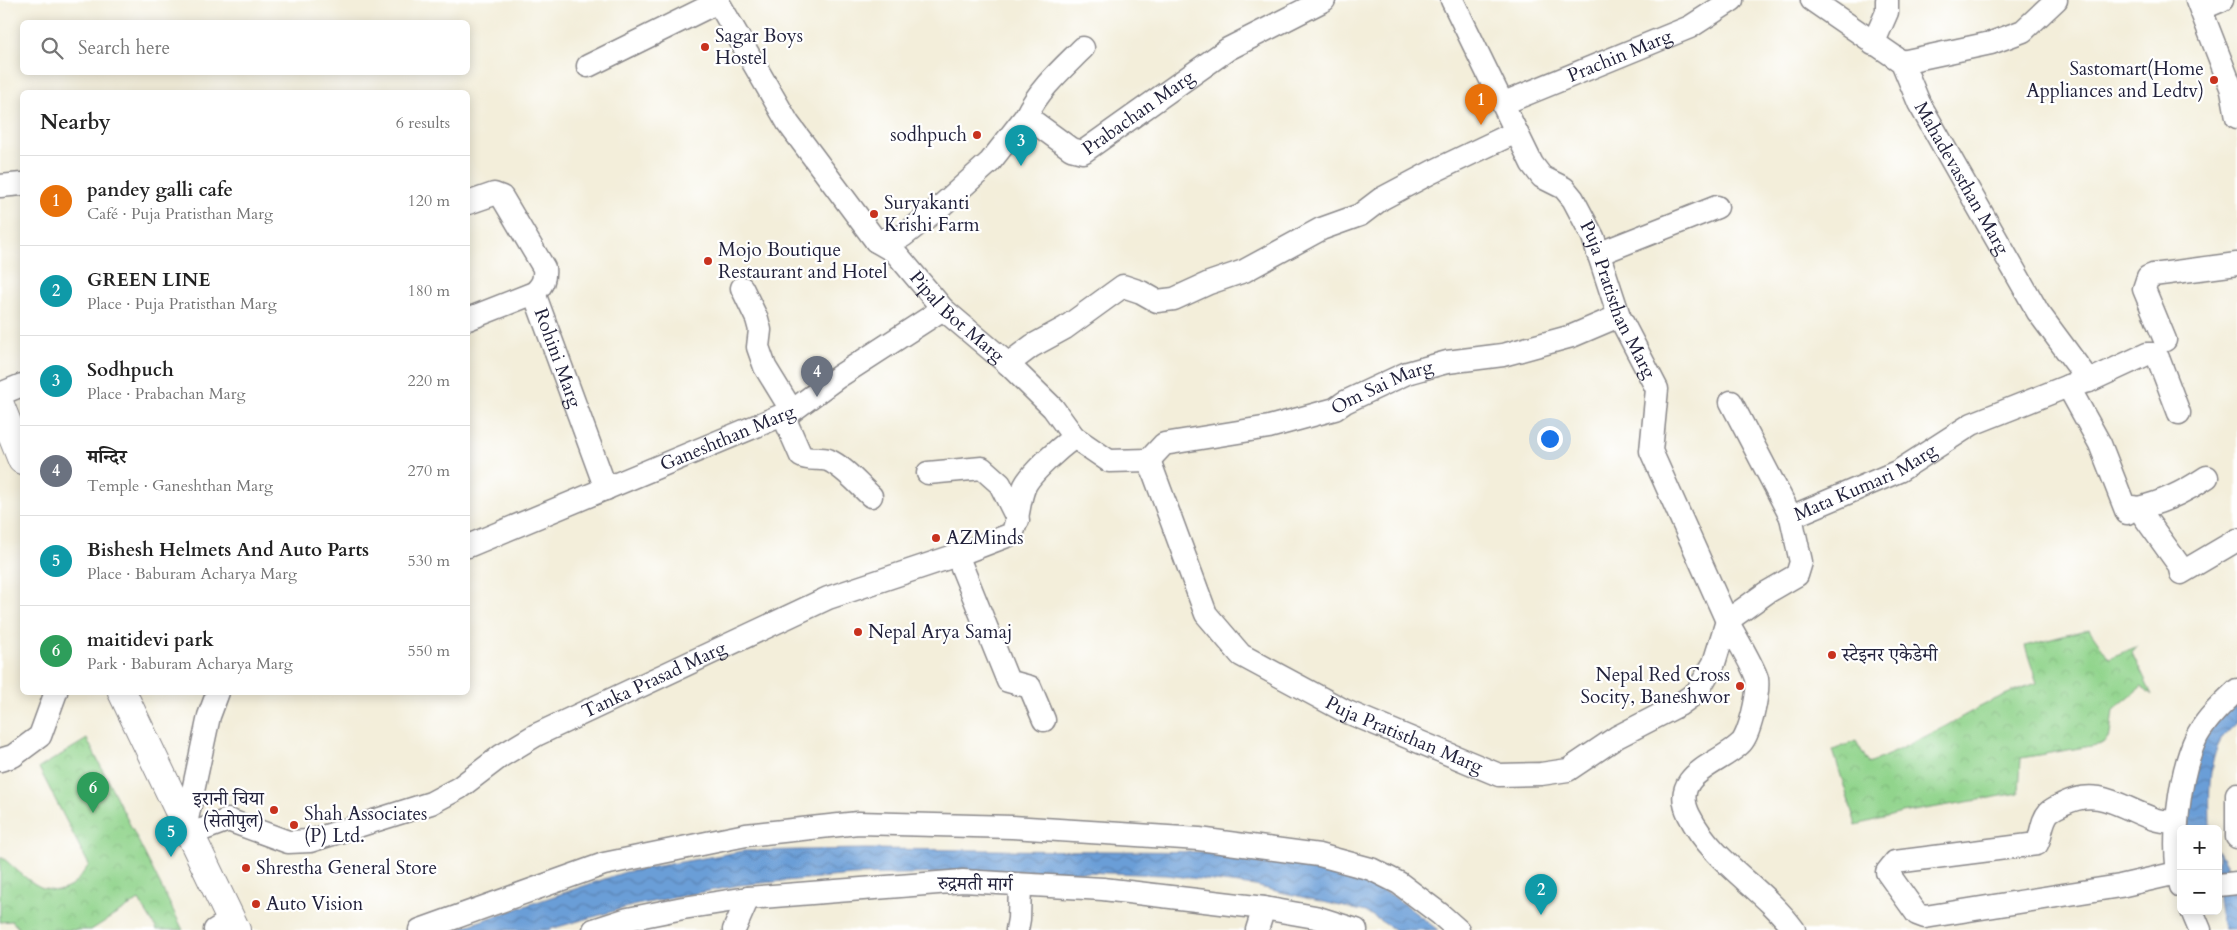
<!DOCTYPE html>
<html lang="en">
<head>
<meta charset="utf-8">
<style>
	body { margin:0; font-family:Cardo,"Noto Serif Devanagari",serif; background:#f6f6f6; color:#222 }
	.controls { position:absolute; right:15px; bottom:15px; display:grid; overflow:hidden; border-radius:8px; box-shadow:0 2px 12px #0003 }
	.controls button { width:45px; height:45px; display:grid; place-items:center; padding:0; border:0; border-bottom:1px solid #e0e0e0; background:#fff; color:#222; font:25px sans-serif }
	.you { position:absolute; left:1549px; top:438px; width:18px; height:18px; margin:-12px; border:4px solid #fff; border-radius:50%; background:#1a73e8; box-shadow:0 0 0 8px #1a73e833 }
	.badge { display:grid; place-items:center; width:32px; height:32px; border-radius:50%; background:#c8321e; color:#fff; font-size:16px; font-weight:700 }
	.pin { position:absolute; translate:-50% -41px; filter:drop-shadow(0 1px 2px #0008) }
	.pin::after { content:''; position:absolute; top:26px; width:18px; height:15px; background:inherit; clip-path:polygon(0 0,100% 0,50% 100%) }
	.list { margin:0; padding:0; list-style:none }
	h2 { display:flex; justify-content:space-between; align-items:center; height:65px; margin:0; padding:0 20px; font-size:21px }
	h2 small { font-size:16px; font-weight:400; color:#767676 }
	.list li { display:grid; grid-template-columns:32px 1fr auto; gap:15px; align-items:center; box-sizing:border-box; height:90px; padding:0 20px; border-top:1px solid #e0e0e0 }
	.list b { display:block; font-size:19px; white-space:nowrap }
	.list p { margin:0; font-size:16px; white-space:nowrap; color:#767676 }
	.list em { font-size:16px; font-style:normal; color:#767676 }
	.icon { flex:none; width:28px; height:28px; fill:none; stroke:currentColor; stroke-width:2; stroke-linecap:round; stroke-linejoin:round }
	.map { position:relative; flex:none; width:2237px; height:930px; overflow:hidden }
	.search { position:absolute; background:#fff; box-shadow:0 2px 12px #0003; left:20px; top:20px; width:450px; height:55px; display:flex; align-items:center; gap:12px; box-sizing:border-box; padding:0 18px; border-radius:8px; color:#767676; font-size:19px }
	.panel { position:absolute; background:#fff; box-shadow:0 2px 12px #0003; left:20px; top:90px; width:450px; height:605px; border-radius:8px }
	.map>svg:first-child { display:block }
	.park { fill:url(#park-crowns); stroke:#5a7b64 }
	.water { fill:url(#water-waves); stroke:#466089 }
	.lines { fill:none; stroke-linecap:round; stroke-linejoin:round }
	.minor-casing { stroke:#8a888a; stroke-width:25 }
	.major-casing { stroke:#8a888a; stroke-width:30 }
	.minor { stroke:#fff; stroke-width:22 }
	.major { stroke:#fff; stroke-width:28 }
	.poi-dot { fill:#c8321e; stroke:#fff; stroke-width:2 }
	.labels { text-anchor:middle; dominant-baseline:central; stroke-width:4.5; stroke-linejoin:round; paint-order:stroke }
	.poi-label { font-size:19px; fill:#22223b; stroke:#fff; text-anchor:start }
	.street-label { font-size:19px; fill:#22223b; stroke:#fff }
</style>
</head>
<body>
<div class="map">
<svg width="2237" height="930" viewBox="0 0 2237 930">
	<defs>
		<pattern id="park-crowns" width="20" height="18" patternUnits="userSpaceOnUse" patternTransform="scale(1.25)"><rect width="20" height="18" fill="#91d48c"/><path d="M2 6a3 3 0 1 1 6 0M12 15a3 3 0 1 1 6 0" fill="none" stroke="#7db67a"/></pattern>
		<pattern id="water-waves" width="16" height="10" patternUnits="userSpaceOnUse" patternTransform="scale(1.25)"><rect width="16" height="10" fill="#6b9ed7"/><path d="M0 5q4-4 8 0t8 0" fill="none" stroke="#5880b0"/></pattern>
	</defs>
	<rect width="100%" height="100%" fill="#fff"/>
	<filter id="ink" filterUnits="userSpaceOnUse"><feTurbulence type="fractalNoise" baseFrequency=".02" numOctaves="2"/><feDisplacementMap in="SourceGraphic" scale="10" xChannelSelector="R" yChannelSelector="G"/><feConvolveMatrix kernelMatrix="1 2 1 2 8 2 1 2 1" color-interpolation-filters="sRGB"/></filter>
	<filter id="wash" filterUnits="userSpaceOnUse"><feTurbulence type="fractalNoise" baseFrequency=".0096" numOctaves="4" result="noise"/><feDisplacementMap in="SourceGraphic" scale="20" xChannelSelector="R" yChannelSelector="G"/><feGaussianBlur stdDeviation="1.12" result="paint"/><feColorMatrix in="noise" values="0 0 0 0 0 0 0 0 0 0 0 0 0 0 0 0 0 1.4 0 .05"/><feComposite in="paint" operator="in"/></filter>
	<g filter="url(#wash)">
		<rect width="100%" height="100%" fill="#f3eeda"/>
		<path class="park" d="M 2089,629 L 2109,658 L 2138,646 L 2132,653 L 2152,695 L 2142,686 L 2113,710 L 2110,735 L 2103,744 L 2021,758 L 2019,793 L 1902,813 L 1856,825 L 1833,750 L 1856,741 L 1869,764 C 1895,752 1920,739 1946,726 C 1975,709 2004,693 2037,683 L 2025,646 Z
			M 87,739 L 183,930 L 157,930 L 139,900 L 91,930 L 20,930 L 12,921 L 0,922 L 0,858 L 3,858 C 21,873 46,902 71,886 C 78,881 84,871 89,865 L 39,768 Z"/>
		<path class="water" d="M 2237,698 L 2237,723 C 2233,727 2227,732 2223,737 C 2206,762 2210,800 2210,829 L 2188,829 L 2188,818 L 2199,745 Z
			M 863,849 L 1232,852 L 1336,871 L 1392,895 L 1438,930 L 1395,930 L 1366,912 L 1255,886 L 1166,875 L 1054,871 L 852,875 L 740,885 L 636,905 L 547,930 L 454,930 L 625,872 L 743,851 Z
			M 2218,850 L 2236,882 L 2237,930 L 2223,930 L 2218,901 Z"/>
	</g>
	<g filter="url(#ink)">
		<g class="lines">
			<defs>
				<g id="minor">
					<path id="s1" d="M 717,0 L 788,123 L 876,241 L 895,252 L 943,309 L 1008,364 L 1053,408 L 1074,437 L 1109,461 L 1149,460"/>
					<path id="s2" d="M 1452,0 L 1532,164 L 1542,177 L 1564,188 L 1573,199 L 1593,237 L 1619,316 L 1657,389 L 1651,451 L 1727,621 L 1766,593 L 1797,575 L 1801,562 L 1791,517 L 1899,471 L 1972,424 L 2068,386 L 2089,381 L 2147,354 L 2153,354 L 2158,358 L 2179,413"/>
					<path id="s3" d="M 1812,0 L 1902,62 L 1919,103 L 2038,312 L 2089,381"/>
					<path d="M 2197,0 L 2232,90 L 2237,117"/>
					<path d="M 2201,9 L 2222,0"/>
					<path d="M 1873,44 L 1887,12 L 1887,0"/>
					<path d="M 1902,62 L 1991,43 L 2023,31 L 2056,0"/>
					<path d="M 588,66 L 718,2"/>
					<path id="s4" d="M 1504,103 L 1690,27 L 1732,0"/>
					<path d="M 1026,116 C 1040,88 1061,70 1083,48"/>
					<path d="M 0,186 L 22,184"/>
					<path d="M 468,203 L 494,194 L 502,197 L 544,268 C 545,279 543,285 534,293 L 468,319"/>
					<path id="s5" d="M 876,241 L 903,236 L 941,206 L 990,162 L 1026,116 L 1071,149 L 1083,152 L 1228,49 L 1324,0"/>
					<path d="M 1598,254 L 1717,207"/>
					<path d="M 742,288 L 757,319 L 760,330 L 758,347 L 765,367 L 792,411"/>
					<path id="s6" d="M 534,293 L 606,489"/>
					<path d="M 2165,340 L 2144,289 L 2148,277 L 2153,275 L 2237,264"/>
					<path d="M 1008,364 L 1032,346 L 1065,328 L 1123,286 L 1141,292 L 1157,301 L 1174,299 L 1209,283 L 1244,271 L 1321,229 L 1360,215 L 1381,199 L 1432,172 L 1516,132"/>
					<path d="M 2068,386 L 2100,444 L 2127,513 L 2133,507 L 2138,508 L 2179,565 L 2181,573 L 2237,540"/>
					<path d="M 0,394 L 22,385"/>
					<path d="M 1731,402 L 1791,517"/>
					<path d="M 783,415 L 801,456 C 809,461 819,457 828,460 C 844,467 858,484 871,496"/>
					<path id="s7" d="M 1149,460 L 1206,614 L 1241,655 L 1345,711 L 1499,775 L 1541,774 L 1568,770 L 1617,737 L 1679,705 L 1697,692 L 1714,663 L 1727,621 C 1734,634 1754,667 1757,679 C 1759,692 1750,736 1740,744 C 1718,765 1669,774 1689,815 C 1713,863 1764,888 1794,930"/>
					<path id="s8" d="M 1149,460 L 1164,444 L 1269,427 L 1335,409 L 1345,402 L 1407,373 L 1447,362 L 1503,355 L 1572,336 L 1619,316"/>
					<path d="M 928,473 L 982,468 L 1000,484 L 1018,520"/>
					<path d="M 2138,508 C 2162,503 2186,491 2207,477"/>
					<path id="s9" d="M 468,546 L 792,411 L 838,377 L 943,309"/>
					<path d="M 957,555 L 1008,681 L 1030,687 L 1044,720"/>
					<path d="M 0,760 L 13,756 L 40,736 L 56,692"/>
					<path d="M 2237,794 L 2237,837"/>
					<path d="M 2177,822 C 2170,821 2161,822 2154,819 C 2121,808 2099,786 2063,804 C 2059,806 2052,809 2049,812 C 2041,821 2042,834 2037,844 L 1895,862 L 1887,872 L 1917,914 L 1925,917 L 2120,886 L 2177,873"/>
					<path d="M 186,824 L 209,716 L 218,692"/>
					<path id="s10" d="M 191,834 L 228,820 L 288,842 L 310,841 L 431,803 L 459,788 L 501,756 L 536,735 L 828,598 L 957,555 L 1012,534 C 1019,519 1018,503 1024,488 C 1029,474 1061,447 1074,437"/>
					<path d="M 2218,885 L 2237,883"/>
					<path d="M 2181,886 C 2170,847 2179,773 2197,736 C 2207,718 2222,704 2237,690"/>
					<path d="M 2192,911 L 2200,930"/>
					<path d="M 215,930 L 231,920"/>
					<path d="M 420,930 L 604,864 L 746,835 L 858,823 L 1012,827 L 1199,839 L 1319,855 L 1371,869 L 1399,883 L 1440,914 L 1458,930"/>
					<path d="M 594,930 L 628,919 L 683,908 L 748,898 L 963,881 L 1103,889 L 1264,908 L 1315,917 L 1356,930"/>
					<path d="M 734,930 L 748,898"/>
					<path d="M 1017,930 L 1019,919 L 1020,885"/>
					<path d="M 1257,930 L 1264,908"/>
				</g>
				<path id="major" d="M 0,405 L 22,460
					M 122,692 L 236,930"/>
			</defs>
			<use href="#minor" class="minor-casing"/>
			<use href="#major" class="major-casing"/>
			<use href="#minor" class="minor"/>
			<use href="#major" class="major"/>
		</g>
	</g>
	<g class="poi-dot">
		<circle cx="705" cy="47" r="5"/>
		<circle cx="2214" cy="80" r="5"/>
		<circle cx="977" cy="135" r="5"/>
		<circle cx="874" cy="214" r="5"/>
		<circle cx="708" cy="261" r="5"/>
		<circle cx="936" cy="538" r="5"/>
		<circle cx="858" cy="632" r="5"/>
		<circle cx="1832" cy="655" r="5"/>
		<circle cx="1740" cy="686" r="5"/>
		<circle cx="274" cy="810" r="5"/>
		<circle cx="294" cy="825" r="5"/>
		<circle cx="246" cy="868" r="5"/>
		<circle cx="256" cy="904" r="5"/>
	</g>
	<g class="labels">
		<g class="poi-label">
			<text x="715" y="36">Sagar Boys<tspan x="715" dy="22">Hostel</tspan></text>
			<text x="2204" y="69" text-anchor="end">Sastomart(Home<tspan x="2204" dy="22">Appliances and Ledtv)</tspan></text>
			<text x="967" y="135" text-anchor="end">sodhpuch</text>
			<text x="884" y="203">Suryakanti<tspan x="884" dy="22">Krishi Farm</tspan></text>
			<text x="718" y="250">Mojo Boutique<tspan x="718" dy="22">Restaurant and Hotel</tspan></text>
			<text x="946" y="538">AZMinds</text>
			<text x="868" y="632">Nepal Arya Samaj</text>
			<text x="1842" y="655">स्टेइनर एकेडेमी</text>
			<text x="1730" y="675" text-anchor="end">Nepal Red Cross<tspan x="1730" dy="22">Socity, Baneshwor</tspan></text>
			<text x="264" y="799" text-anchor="end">इरानी चिया<tspan x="264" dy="22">(सेतोपुल)</tspan></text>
			<text x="304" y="814">Shah Associates<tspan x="304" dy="22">(P) Ltd.</tspan></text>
			<text x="256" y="868">Shrestha General Store</text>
			<text x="266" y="904">Auto Vision</text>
		</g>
		<g class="street-label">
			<text stroke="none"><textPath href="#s4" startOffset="125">Prachin Marg</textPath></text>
			<text stroke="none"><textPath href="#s5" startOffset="336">Prabachan Marg</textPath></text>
			<text stroke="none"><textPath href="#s3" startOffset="240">Mahadevasthan Marg</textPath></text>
			<text stroke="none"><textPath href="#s2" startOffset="348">Puja Pratisthan Marg</textPath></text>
			<text stroke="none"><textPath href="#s1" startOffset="401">Pipal Bot Marg</textPath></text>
			<text stroke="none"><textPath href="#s6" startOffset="69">Rohini Marg</textPath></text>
			<text stroke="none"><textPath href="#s8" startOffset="249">Om Sai Marg</textPath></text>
			<text stroke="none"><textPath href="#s9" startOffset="281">Ganeshthan Marg</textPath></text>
			<text stroke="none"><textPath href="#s2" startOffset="920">Mata Kumari Marg</textPath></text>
			<text stroke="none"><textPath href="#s10" startOffset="508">Tanka Prasad Marg</textPath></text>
			<text stroke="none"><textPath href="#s7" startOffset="400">Puja Pratisthan Marg</textPath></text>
			<text transform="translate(975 884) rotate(1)">रुद्रमती मार्ग</text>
		</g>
	</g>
</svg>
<div class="controls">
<button>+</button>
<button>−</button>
</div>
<div class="you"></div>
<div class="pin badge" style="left:1481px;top:125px;background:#e8710a">1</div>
<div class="pin badge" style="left:1541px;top:915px;background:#0f9aa8">2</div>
<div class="pin badge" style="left:1021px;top:166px;background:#0f9aa8">3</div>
<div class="pin badge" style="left:817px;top:397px;background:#6b7280">4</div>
<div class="pin badge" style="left:171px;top:857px;background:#0f9aa8">5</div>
<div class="pin badge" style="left:93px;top:813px;background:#2e9e5b">6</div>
<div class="search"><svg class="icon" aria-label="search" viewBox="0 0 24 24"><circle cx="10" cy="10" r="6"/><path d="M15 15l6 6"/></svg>Search here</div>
<section class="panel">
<h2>Nearby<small>6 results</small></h2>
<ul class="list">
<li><span class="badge" style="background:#e8710a">1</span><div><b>pandey galli cafe</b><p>Café · Puja Pratisthan Marg</p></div><em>120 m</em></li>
<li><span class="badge" style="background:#0f9aa8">2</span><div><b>GREEN LINE</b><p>Place · Puja Pratisthan Marg</p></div><em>180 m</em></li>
<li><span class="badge" style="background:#0f9aa8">3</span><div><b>Sodhpuch</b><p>Place · Prabachan Marg</p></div><em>220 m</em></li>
<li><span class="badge" style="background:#6b7280">4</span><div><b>मन्दिर</b><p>Temple · Ganeshthan Marg</p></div><em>270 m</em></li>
<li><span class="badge" style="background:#0f9aa8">5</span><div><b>Bishesh Helmets And Auto Parts</b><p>Place · Baburam Acharya Marg</p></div><em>530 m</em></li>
<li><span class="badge" style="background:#2e9e5b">6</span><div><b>maitidevi park</b><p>Park · Baburam Acharya Marg</p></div><em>550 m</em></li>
</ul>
</section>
</div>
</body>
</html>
